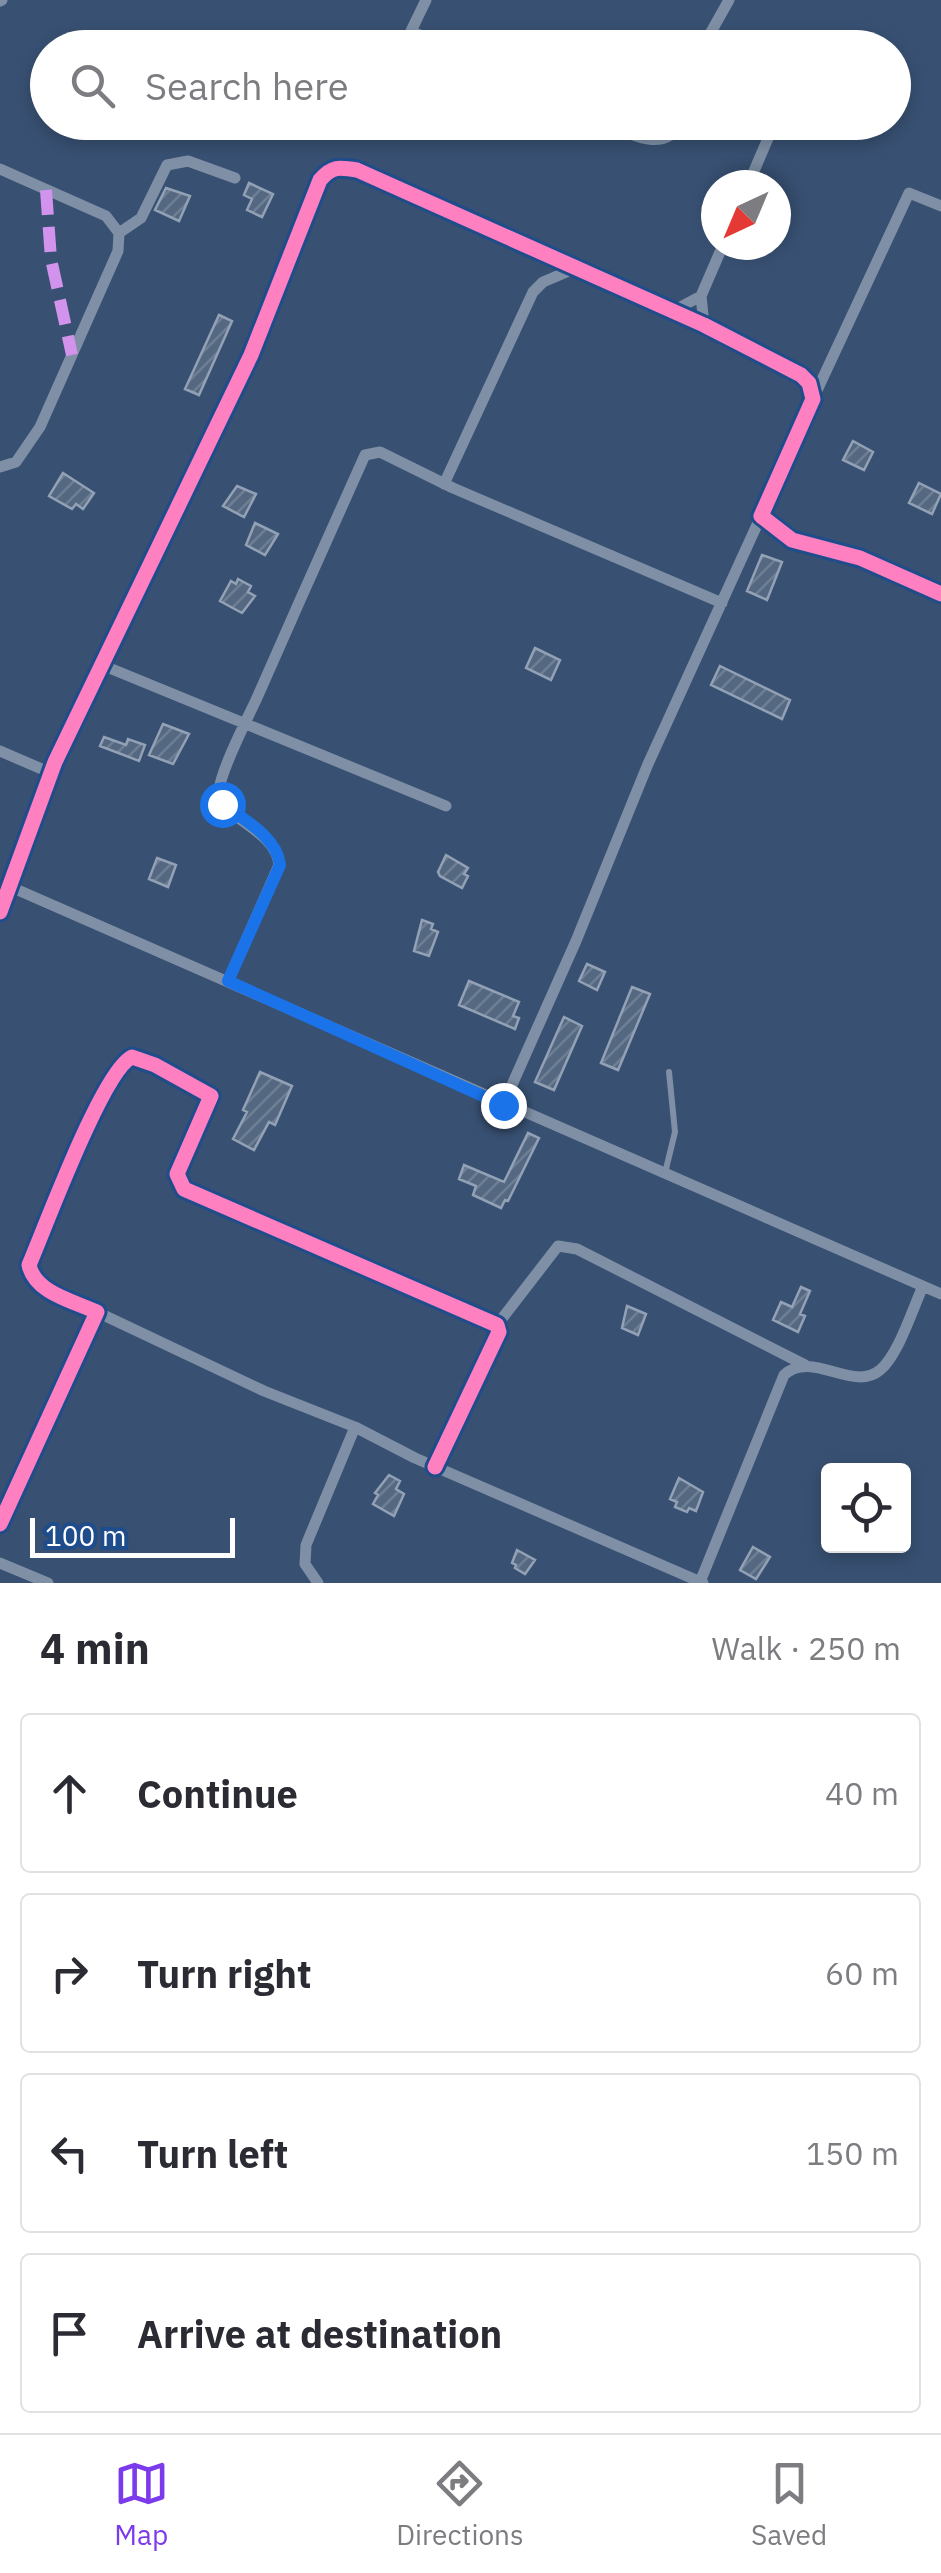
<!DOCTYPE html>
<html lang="en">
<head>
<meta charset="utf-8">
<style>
	body { margin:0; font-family:"IBM Plex Sans",sans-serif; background:#f7f7f7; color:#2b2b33 }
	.controls { position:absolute; right:30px; bottom:30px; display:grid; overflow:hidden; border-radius:10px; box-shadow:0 5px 15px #0003 }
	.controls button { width:90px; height:90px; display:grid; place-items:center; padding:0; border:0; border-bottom:2px solid #e1e1e2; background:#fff; color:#2b2b33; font:50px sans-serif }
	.compass { position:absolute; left:701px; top:170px; width:90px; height:90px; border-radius:50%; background:#fff; box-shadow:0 5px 15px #0003; rotate:224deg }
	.scale { position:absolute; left:30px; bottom:25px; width:205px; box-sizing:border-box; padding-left:10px; border:5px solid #fff; border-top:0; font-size:28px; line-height:35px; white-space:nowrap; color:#fff; -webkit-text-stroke:8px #1f4c8a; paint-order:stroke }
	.stop { position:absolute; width:30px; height:30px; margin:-22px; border:8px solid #1a73e8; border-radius:50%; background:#fff }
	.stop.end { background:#1a73e8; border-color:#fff; box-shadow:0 2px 10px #0008 }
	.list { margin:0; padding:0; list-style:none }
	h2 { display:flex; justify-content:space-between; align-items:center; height:130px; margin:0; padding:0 40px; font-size:42px }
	h2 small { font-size:32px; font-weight:400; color:#7c7c81 }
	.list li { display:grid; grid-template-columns:65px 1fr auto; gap:30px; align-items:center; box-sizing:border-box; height:160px; margin:0 20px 20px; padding:0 20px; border:2px solid #e1e1e2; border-radius:10px }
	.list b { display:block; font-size:38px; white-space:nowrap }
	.list em { font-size:32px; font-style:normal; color:#7c7c81 }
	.icon { flex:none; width:55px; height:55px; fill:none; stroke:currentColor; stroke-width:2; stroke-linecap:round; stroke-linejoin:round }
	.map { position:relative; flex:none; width:941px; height:1583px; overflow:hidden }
	.search { position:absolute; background:#fff; box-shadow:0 5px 15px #0003; left:30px; right:30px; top:30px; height:110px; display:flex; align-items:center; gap:25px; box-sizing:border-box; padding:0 35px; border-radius:55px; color:#7c7c81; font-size:38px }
	.sheet { height:850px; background:#fff }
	nav { display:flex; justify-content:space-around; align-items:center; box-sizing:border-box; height:140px; border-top:2px solid #e1e1e2; background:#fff; font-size:28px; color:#7c7c81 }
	nav a { display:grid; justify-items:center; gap:5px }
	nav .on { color:#7c3aed }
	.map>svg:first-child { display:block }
	.building { fill:url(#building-hatch); stroke:#93a1b5; stroke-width:2.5 }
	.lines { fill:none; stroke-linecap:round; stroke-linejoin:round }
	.lane { stroke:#7f90a6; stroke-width:6 }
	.street { stroke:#7f90a6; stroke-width:11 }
	.quiet { stroke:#d193ec; stroke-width:12; stroke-dasharray:25 12; stroke-linecap:butt }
	.cycleway-casing { stroke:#1f4c8a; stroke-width:21 }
	.cycleway { stroke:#ff80c0; stroke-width:15 }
	.route { stroke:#1a73e8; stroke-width:12 }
</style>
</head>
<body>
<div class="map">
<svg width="941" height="1583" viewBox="0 0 941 1583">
	<defs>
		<pattern id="building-hatch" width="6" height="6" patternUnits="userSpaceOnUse" patternTransform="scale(2.5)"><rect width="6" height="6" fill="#546882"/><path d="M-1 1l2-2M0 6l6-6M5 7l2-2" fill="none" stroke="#6e7f95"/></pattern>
	</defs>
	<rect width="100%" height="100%" fill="#385072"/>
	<path class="building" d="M 249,183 L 273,194 L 262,217 L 247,210 L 252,199 L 244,195 Z
		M 166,188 L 190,196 L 179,221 L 155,210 Z
		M 219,315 L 232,321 L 199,395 L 185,389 Z
		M 853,441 L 873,452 L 864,470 L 843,460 Z
		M 63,473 L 94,493 L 83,509 L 76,504 L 72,509 L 49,496 Z
		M 919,483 L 941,494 L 932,514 L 909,503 Z
		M 237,486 L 256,494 L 244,517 L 223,506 Z
		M 255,523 L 278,534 L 265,555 L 246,545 Z
		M 762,555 L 782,562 L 767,600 L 747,591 Z
		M 238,579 L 251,586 L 248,592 L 255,596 L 242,613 L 220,601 L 231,581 L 236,584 Z
		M 535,648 L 560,660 L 551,680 L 526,668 Z
		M 720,666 L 790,700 L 782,719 L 711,685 Z
		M 163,724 L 189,734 L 173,764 L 149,755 Z
		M 104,737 L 126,745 L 128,739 L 145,745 L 139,761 L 100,746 Z
		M 446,855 L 468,868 L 464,874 L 468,876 L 462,888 L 440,876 L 438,872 Z
		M 157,858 L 176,865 L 168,887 L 149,879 Z
		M 422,920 L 433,924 L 431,929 L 438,932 L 429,956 L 414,951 Z
		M 587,964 L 605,972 L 597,990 L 579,981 Z
		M 469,981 L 519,1002 L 513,1016 L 519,1018 L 515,1029 L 459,1005 Z
		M 632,987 L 650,994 L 618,1070 L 601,1063 Z
		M 564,1017 L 582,1026 L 554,1090 L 535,1082 Z
		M 260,1072 L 292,1086 L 275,1125 L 269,1122 L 254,1150 L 233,1139 L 247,1112 L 243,1110 Z
		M 528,1133 L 539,1138 L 508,1201 L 505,1200 L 501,1208 L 473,1195 L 476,1186 L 459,1179 L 464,1165 L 504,1182 Z
		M 801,1287 L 810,1291 L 800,1314 L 805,1316 L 798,1332 L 773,1320 L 781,1302 L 792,1307 Z
		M 627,1306 L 646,1314 L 638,1335 L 622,1328 Z
		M 389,1475 L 400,1481 L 396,1489 L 404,1494 L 394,1516 L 373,1504 L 378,1495 L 375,1493 Z
		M 679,1478 L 703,1492 L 696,1511 L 689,1508 L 687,1512 L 675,1507 L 677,1502 L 670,1499 Z
		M 753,1547 L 770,1557 L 756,1579 L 740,1570 Z
		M 517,1550 L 535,1560 L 525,1574 L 515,1568 L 516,1565 L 512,1563 Z"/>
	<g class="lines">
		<path class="lane" d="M 665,1173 L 675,1132 L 669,1072"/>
		<path class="street" d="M 426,0 L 411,31 L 446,48
			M 0,1 L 2,0
			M 713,48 L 711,32 L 729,0
			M 605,122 C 632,135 663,154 683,122
			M 0,169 L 106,216 L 119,233 L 118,251 L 40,427 L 16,462 L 0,467
			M 748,185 L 775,122
			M 119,233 L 141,218 L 167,165 L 188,161 L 235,178
			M 673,311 L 701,296
			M 704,325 L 701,296 L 723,245
			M 813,399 L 909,193 L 941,206
			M 444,484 L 533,292 L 543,282 L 576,268
			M 102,665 L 446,806
			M 0,751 L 51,773
			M 11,887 L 941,1294
			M 0,912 L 55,762 L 251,355 L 320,180 C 332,166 339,167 357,170 L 704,325 L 801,375 L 809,383 L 813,399 L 761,516 L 792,540 L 860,558 L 941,594
			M 228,981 L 279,865 C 276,829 218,817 219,792 C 219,774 247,719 256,700 C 292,618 328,537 365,455 L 380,452 L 453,488 L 722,603
			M 503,1105 L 576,941 L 648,764 L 761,516
			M 97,1312 L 264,1391 L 355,1427 L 415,1458 L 703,1583
			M 497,1325 L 558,1246 L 577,1249 L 805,1365
			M 0,1524 L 97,1312 C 73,1301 35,1293 29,1265 C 45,1228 103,1070 132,1057 L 155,1065 L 211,1096 L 177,1174 L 184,1189 L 497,1325 L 499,1332 L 435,1467
			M 0,1563 L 48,1583
			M 700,1582 L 784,1375 C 812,1349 853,1393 880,1370 C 898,1356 913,1308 923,1286
			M 318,1583 L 305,1564 L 306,1545 L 355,1427"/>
		<path class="quiet" d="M 46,190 L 51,259 L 72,355"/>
		<defs>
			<path id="cycleway" d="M 0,912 L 55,762 L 251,355 L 320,180 C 332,166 339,167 357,170 L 704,325 L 801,375 L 809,383 L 813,399 L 761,516 L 792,540 L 860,558 L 941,594
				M 0,1524 L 97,1312 C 73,1301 35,1293 29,1265 C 45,1228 103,1070 132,1057 L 155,1065 L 211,1096 L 177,1174 L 184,1189 L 497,1325 L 499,1332 L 435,1467"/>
		</defs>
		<use href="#cycleway" class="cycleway-casing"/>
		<use href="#cycleway" class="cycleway"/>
	</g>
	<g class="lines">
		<path class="route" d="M 222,804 C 243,819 277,837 280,865 L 228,981 L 503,1105"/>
	</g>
</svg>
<div class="controls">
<button><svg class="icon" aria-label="locate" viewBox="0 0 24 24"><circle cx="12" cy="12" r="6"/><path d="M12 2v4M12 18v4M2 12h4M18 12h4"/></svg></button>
</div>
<svg class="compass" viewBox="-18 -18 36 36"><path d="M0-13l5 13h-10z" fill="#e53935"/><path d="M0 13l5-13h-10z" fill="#7c7c81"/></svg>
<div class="scale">100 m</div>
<div class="stop" style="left:222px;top:804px"></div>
<div class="stop end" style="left:503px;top:1105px"></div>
<div class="search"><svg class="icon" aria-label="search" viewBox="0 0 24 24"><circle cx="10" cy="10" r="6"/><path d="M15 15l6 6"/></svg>Search here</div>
</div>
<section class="sheet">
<h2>4 min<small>Walk · 250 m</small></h2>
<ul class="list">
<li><svg class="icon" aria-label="ahead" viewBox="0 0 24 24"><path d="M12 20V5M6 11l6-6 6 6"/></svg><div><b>Continue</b></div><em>40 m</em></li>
<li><svg class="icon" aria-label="right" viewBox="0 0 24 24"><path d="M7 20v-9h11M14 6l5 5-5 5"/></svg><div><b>Turn right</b></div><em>60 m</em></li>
<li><svg class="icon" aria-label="left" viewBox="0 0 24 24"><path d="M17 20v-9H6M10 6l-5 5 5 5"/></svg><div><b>Turn left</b></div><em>150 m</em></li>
<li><svg class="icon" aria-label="arrive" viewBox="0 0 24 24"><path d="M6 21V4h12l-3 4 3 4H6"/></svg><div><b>Arrive at destination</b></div></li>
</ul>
</section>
<nav>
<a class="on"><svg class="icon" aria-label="map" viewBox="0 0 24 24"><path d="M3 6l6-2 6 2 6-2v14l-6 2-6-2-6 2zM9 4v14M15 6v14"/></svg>Map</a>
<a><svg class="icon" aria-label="directions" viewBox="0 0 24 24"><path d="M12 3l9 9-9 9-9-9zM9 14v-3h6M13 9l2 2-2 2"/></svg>Directions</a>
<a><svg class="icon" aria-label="saved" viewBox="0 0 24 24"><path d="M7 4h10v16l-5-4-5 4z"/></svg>Saved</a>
</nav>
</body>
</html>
